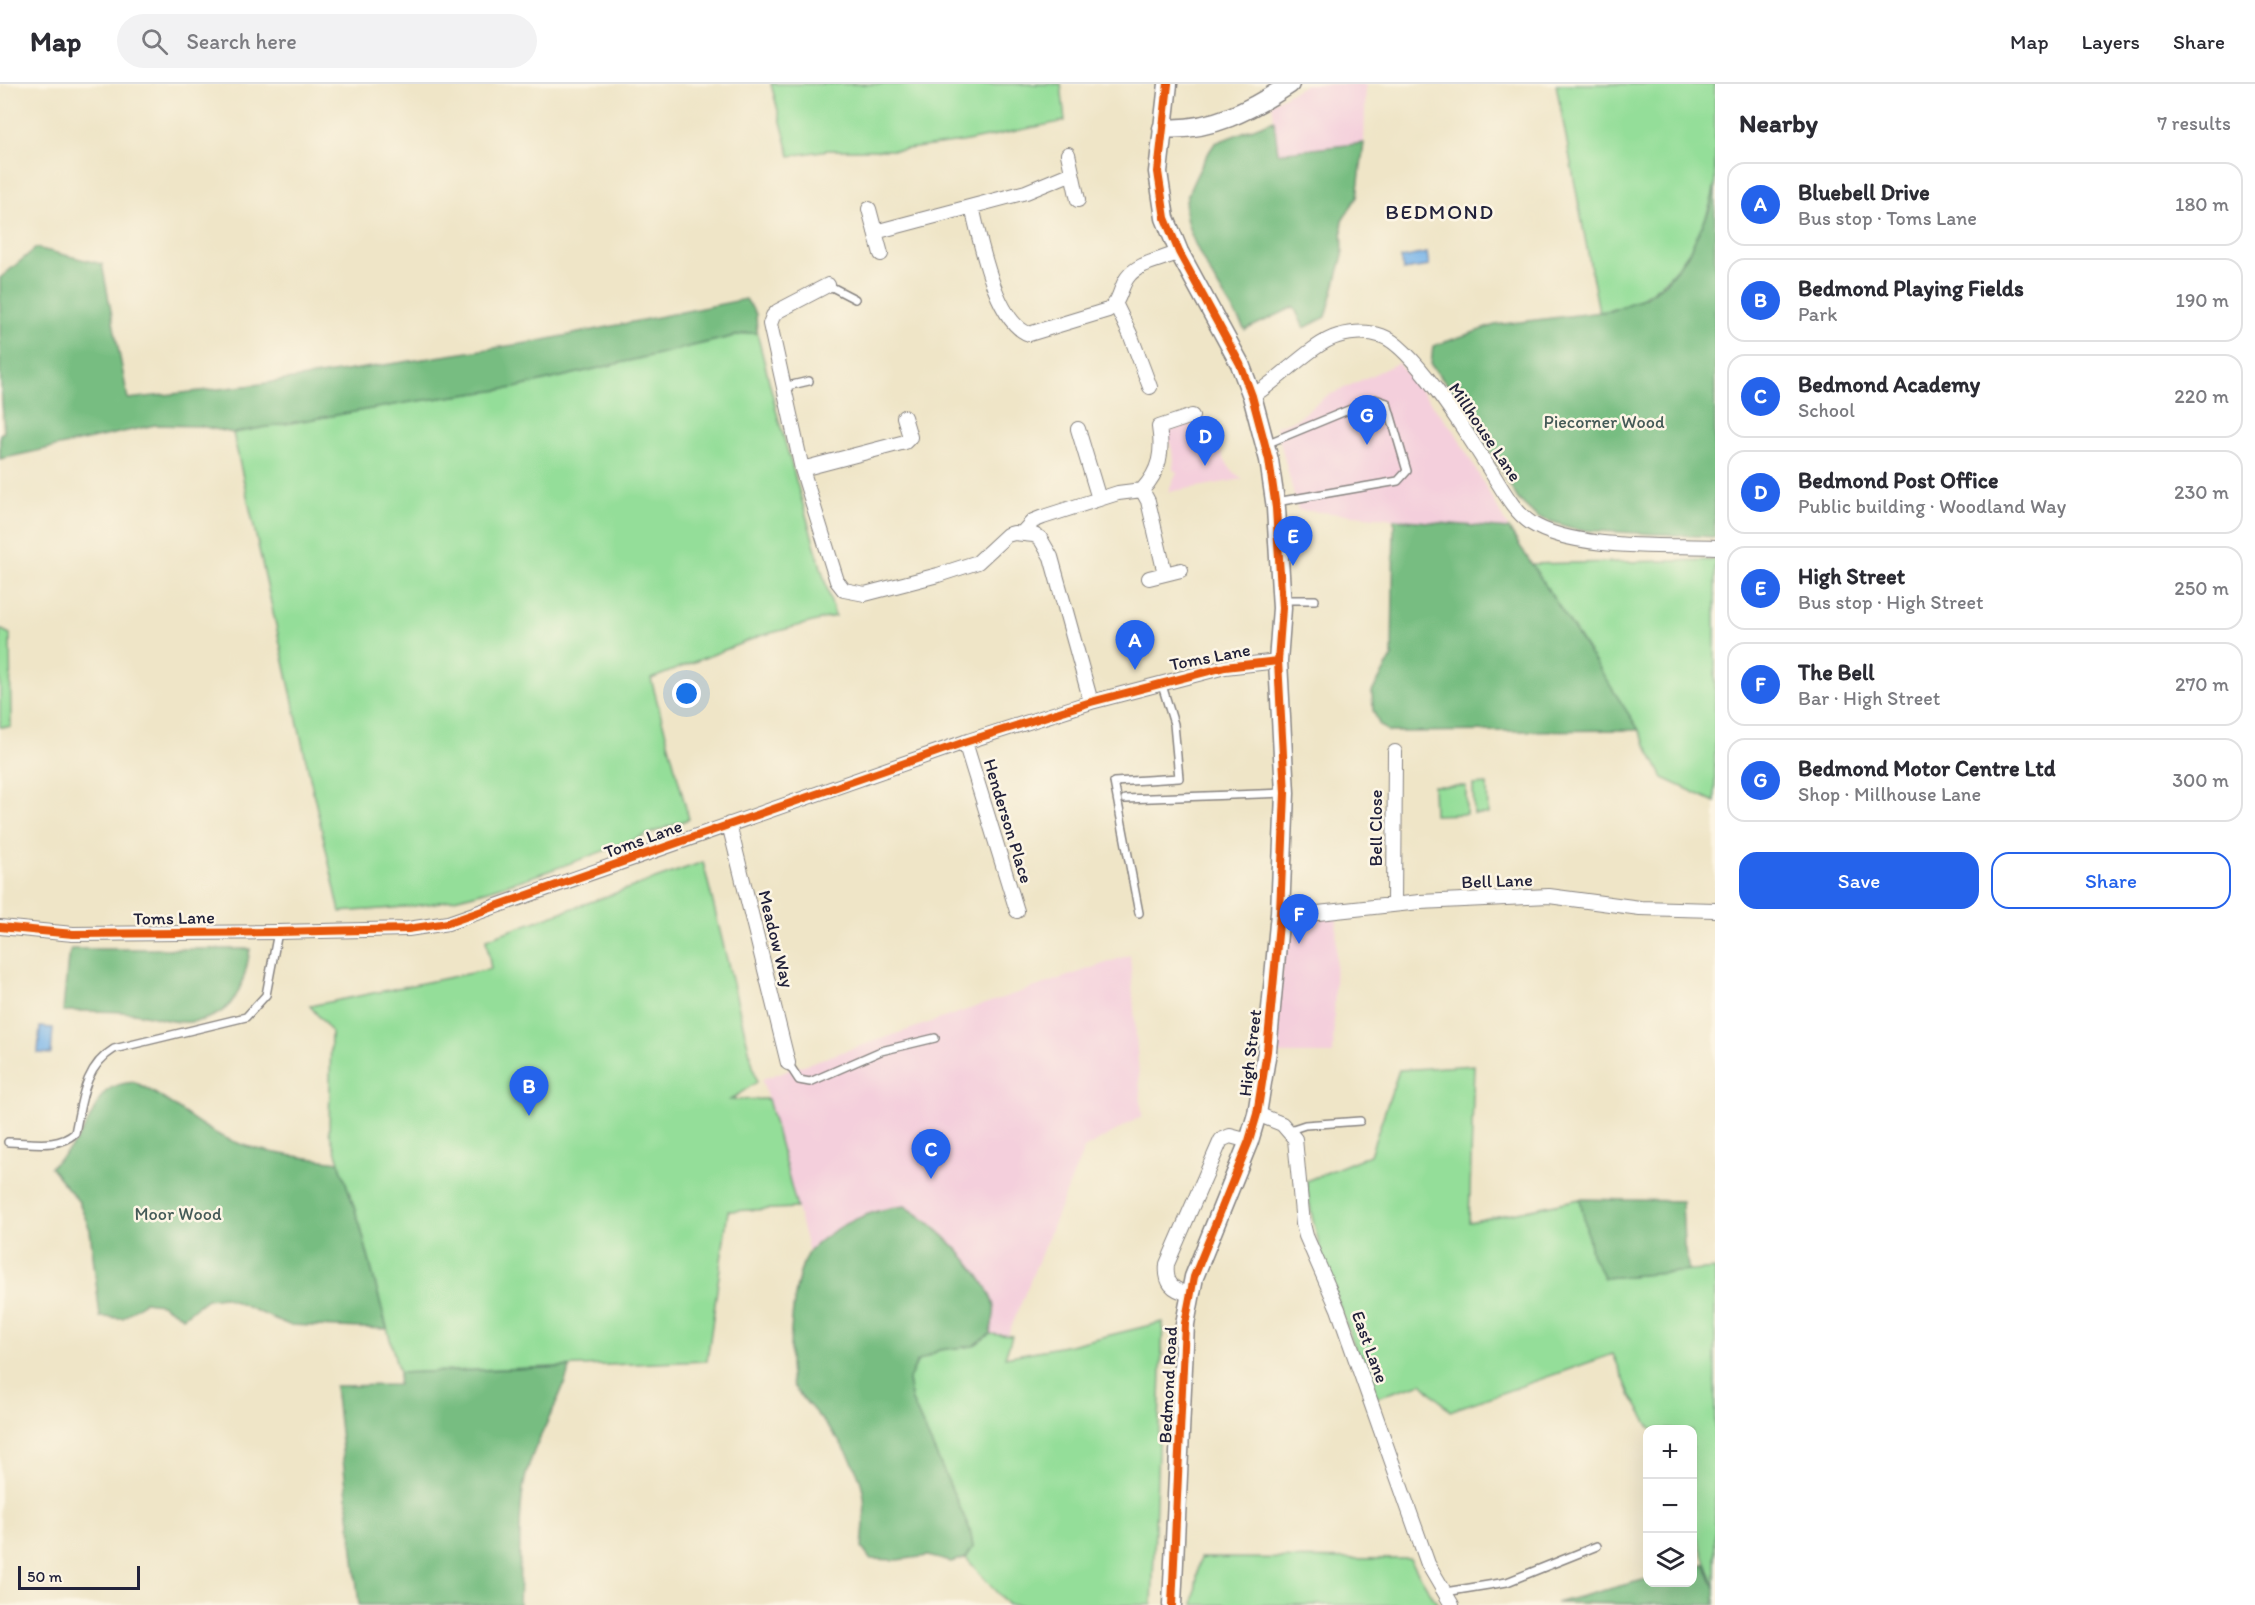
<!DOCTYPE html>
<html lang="en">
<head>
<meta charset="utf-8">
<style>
	body { margin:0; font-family:Itim,sans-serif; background:#f2f2f3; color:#2b2b33 }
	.controls { position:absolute; right:18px; bottom:18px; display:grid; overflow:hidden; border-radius:12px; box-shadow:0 6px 24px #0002 }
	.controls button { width:54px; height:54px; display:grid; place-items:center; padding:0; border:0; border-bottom:2px solid #e1e1e2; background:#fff; color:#2b2b33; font:30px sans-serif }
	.scale { position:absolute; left:18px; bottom:15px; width:122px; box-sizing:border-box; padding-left:6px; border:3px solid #22223b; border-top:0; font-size:16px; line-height:21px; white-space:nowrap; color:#22223b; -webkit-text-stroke:4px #fcf5e5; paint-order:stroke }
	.you { position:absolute; left:687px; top:610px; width:21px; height:21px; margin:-15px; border:4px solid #fff; border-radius:50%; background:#1a73e8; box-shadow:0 0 0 9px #1a73e833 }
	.badge { display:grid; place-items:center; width:39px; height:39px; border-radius:50%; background:#2563eb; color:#fff; font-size:20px; font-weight:700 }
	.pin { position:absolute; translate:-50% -50px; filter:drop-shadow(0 2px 3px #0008) }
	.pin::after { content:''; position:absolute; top:32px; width:21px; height:18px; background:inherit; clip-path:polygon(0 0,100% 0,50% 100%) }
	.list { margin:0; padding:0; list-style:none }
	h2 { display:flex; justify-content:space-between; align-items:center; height:78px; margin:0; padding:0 24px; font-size:26px }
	h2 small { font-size:20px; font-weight:400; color:#7c7c81 }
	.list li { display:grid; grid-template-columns:39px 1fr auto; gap:18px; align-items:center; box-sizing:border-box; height:84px; margin:0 12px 12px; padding:0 12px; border:2px solid #e1e1e2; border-radius:18px }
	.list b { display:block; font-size:22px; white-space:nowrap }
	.list p { margin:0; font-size:20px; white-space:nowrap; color:#7c7c81 }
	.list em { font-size:20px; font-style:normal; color:#7c7c81 }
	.actions { display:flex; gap:12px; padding:18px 24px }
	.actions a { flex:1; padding:14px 0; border:2px solid #2563eb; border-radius:18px; text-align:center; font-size:21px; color:#2563eb }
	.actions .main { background:#2563eb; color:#fff }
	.icon { flex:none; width:33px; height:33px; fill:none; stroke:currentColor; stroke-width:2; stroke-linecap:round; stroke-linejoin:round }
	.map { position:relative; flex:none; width:1715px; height:1521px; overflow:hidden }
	header { display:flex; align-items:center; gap:36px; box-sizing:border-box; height:84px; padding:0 30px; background:#fff; border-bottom:2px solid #e1e1e2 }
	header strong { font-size:28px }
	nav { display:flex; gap:33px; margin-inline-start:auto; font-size:21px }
	.search { width:420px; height:54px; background:#f2f2f3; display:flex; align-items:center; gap:15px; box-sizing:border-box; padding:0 21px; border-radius:33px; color:#7c7c81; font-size:22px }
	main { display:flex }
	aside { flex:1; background:#fff }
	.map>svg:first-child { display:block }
	.built { fill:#f4cfdc }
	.green { fill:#94de99; stroke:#5b806a; stroke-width:1.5 }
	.forest { fill:#77bd81; stroke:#4c705e; stroke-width:1.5 }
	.water { fill:#77b4e9; stroke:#4c6b92; stroke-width:1.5 }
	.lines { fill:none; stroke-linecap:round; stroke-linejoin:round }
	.lane-casing { stroke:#888481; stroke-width:10 }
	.street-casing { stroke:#888481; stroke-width:16 }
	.secondary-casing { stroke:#888481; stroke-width:21 }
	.lane { stroke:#fff; stroke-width:7 }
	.street { stroke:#fff; stroke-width:14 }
	.secondary { stroke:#fff; stroke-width:18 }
	.cycleway-casing { stroke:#fcf5e5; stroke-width:11 }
	.cycleway { stroke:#e8590c; stroke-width:8 }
	.labels { text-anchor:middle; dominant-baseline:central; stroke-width:5; stroke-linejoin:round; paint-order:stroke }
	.park-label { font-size:18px; fill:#445a57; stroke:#fcf5e5 }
	.street-label { font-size:18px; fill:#22223b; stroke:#fcf5e5 }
	.quarter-label { font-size:21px; letter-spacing:1.5px; fill:#22223b; stroke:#fcf5e5 }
</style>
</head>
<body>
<header>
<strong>Map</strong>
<div class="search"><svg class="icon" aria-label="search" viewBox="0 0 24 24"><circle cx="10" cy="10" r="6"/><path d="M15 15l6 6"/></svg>Search here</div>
<nav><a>Map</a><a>Layers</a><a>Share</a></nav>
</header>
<main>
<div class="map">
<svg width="1715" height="1521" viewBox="0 0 1715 1521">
	<rect width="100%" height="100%" fill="#fcf5e5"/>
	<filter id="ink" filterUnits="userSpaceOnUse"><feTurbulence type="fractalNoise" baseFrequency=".0167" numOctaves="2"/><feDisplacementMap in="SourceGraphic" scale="12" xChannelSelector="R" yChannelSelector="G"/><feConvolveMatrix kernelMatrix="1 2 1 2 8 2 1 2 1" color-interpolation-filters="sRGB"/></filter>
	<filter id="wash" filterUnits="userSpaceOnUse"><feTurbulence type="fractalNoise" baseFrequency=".008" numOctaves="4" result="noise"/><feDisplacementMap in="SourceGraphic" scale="24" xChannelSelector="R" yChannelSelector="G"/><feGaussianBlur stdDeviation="1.35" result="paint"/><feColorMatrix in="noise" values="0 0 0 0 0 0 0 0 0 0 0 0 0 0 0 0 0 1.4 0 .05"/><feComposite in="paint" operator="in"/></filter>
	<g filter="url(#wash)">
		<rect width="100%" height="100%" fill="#efe5c7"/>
		<path class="built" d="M 1306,0 L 1366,0 L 1364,59 L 1278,69 L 1272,19 Z
			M 1398,279 L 1455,348 L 1509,445 L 1298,426 L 1276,342 L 1295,336 L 1325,313 Z
			M 1210,334 L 1223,374 L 1233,388 L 1243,395 L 1168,408 L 1177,388 L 1173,385 L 1174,375 L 1167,347 Z
			M 1287,831 L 1337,832 L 1333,970 L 1274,970 Z
			M 1130,871 L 1142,1032 L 1084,1065 L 1008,1251 L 990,1250 L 838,1275 L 762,995 Z"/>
		<path class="green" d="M 771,0 L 1061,0 L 1065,37 L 962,58 L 899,66 L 828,66 L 790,72 Z
			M 1556,0 L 1715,0 C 1715,28 1715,76 1715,101 C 1703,162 1664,219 1599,228 Z
			M 748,249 L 757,249 L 779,337 L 835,532 L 760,552 L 651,595 L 689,735 C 612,763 534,796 454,815 C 417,824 378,825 340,828 L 233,349 L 411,318 L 514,304 Z
			M 1715,476 L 1715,718 L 1663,694 L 1637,643 L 1529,480 Z
			M 0,545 L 10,550 L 11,643 L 0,643 Z
			M 1487,700 L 1488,730 L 1474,730 L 1473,701 Z
			M 1433,702 L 1466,702 L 1466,730 L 1434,731 Z
			M 703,778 L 757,998 L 730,1016 L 768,1015 L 797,1124 L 728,1127 L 707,1277 L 399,1289 L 360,1141 L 329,1048 L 331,947 L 310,922 L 491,885 L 486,855 Z
			M 1474,981 L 1469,1138 L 1580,1115 L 1592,1172 L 1604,1194 L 1715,1185 L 1715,1504 L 1693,1441 L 1692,1346 L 1651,1345 L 1630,1310 L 1613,1270 L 1450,1327 L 1422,1299 L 1373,1314 C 1349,1243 1315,1171 1306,1097 L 1370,1071 L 1399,986 Z
			M 1163,1238 L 1152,1521 L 1008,1521 L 966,1474 L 973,1463 L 970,1446 L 912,1317 L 908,1297 L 917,1278 L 939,1266 L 973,1262 L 990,1250 L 1012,1252 L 1005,1273 L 1070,1261 Z
			M 1200,1474 L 1410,1475 L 1438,1521 L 1193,1521 Z"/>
		<path class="forest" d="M 1274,36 L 1278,69 L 1364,59 L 1357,113 L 1342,137 L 1343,171 L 1326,233 L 1304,244 L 1294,223 L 1245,246 C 1228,217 1187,159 1185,126 C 1184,111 1206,72 1215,59 Z
			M 1715,101 L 1715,453 L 1578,446 L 1537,433 L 1518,415 L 1464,322 L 1431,281 L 1433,262 L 1495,241 L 1610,227 L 1646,213 L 1665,199 L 1686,174 L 1710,125 Z
			M 36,164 L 102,180 L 128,315 L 254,301 L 534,258 L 746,215 L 756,230 L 757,249 L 747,249 L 514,304 L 411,318 L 233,349 L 200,342 L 155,341 L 0,375 L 0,350 L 4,348 L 0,285 L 0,194 Z
			M 1394,435 L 1509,445 L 1639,646 L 1389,648 L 1379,640 L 1373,626 L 1372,608 L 1392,573 Z
			M 71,865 L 250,865 C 244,904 234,935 188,938 C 169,939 151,931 133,929 C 110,926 86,927 63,927 L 68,874 Z
			M 134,998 C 168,1013 195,1042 230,1056 C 260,1069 306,1074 339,1078 L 360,1141 L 387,1245 L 289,1241 L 224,1213 L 207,1215 L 183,1233 L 161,1220 L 144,1218 L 123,1234 L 100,1233 L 90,1146 L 79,1118 L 50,1083 C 64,1072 75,1061 84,1045 C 100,1019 97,1001 134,998 Z
			M 1580,1115 L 1682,1117 L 1684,1162 L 1689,1187 L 1604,1194 L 1592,1172 Z
			M 905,1122 C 937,1142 983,1185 994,1222 C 996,1230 991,1242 990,1250 L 973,1262 L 939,1266 L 917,1278 L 908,1297 L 912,1317 L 970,1446 L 973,1463 L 966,1474 L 951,1478 L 928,1472 L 897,1476 L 870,1475 L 862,1464 C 863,1448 866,1429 864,1413 C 859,1370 819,1334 793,1303 C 785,1279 793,1183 811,1165 C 836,1141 871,1125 905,1122 Z
			M 570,1283 C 559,1322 534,1356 525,1395 C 517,1430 521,1484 519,1521 L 359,1521 L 335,1302 L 398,1301 L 399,1289 Z
			M 1705,1480 L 1715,1504 L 1715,1521 L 1556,1519 L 1647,1495 L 1648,1498 L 1692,1498 L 1693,1483 Z"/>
		<path class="water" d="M 1427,169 L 1429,182 L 1403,186 L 1401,174 Z
			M 40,943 L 53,944 L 51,970 L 38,969 Z"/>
	</g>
	<g filter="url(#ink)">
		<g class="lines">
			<defs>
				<path id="lane" d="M 828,201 L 855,215
					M 783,303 L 809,297
					M 1266,360 L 1375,315 L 1387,319 L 1407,387 L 1398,397 L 1276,418
					M 1282,516 L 1315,516
					M 1125,715 L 1285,709
					M 1139,829 L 1114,698 L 1179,694 L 1174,640 L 1161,598
					M 788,979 L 799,996 L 810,998 L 881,967 L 935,954
					M 1290,1046 L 1305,1041 L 1360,1037
					M 8,1058 C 30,1058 58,1065 75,1049 C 82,1016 84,983 114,965 L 246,933 L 266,911 L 278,848
					M 1445,1508 L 1507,1498 L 1597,1462"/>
				<path id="street" d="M 1068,70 L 1078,116
					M 972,123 C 980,155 995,238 1029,250 L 1108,226 C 1121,217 1119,206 1127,194 C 1138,178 1163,176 1179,168
					M 869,125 L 881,170
					M 875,148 L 1026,108 L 1072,89
					M 828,201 L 778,227 L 773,232 L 770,240 L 802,385 L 837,497 L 844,506 L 865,510 L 938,491 L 978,478 L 1007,451 L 1014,449 L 1034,451 L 1040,454 L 1051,473 L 1091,618
					M 1116,221 L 1130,250 L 1150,303
					M 1252,312 C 1279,297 1312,259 1338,252 C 1352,248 1368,247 1382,252 C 1414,263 1471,356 1490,386 C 1502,404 1513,427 1531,439 C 1573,466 1665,461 1715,463
					M 1078,345 L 1099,415
					M 802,385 L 905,358 L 910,353 L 904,333
					M 1142,406 L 1148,417 L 1165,490
					M 1023,448 L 1033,437 L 1043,433 L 1118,409 L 1142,406 C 1160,387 1163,368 1159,343 L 1192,332
					M 1149,494 L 1181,486
					M 965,658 L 1017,827
					M 729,740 L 788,979
					M 1394,820 L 1395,668
					M 1280,829 L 1318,829 L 1420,818 L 1549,812 L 1640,824 L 1715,826
					M 0,843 L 73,850 L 278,848 L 408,845 L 448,839 L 965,658 L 1091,618 L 1225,583 L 1278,577
					M 1257,1030 L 1282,1040 L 1295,1055 L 1303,1140 L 1306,1152 L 1338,1225 L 1428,1480 L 1452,1521
					M 1190,1210 C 1172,1206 1165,1199 1167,1180 L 1221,1056 L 1230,1052 L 1249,1057"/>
				<path id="secondary" d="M 1168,0 L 1158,88 L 1165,134 L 1179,168 L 1240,280 L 1252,312 L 1269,376 L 1276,424 L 1282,524 L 1278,577 L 1285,709 L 1280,829 L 1267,967 L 1257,1030 L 1249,1057 L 1194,1193 L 1185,1240 L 1172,1521
					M 1162,44 C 1210,48 1251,26 1290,0"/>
			</defs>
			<use href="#lane" class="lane-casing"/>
			<use href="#street" class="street-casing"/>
			<use href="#secondary" class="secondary-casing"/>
			<use href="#lane" class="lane"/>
			<use href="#street" class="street"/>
			<use href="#secondary" class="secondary"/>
			<defs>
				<path id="cycleway" d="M 1168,0 L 1158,88 L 1165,134 L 1179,168 L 1240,280 L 1252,312 L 1269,376 L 1276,424 L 1282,524 L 1278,577 L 1285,709 L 1280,829 L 1267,967 L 1257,1030 L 1249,1057 L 1194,1193 L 1185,1240 L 1172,1521
					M 0,843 L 73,850 L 278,848 L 408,845 L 448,839 L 965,658 L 1091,618 L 1225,583 L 1278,577"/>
			</defs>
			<use href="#cycleway" class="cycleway-casing"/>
			<use href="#cycleway" class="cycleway"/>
		</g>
	</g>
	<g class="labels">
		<g class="park-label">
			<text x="1604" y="338">Piecorner Wood</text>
			<text x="178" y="1130">Moor Wood</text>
		</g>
		<g class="street-label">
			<text transform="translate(1485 348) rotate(56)">Millhouse Lane</text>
			<text transform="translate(1210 573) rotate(-11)">Toms Lane</text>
			<text transform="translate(1008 737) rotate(73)">Henderson Place</text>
			<text transform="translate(1376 744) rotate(-90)">Bell Close</text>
			<text transform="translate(643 755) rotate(-20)">Toms Lane</text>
			<text transform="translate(1497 797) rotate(-2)">Bell Lane</text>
			<text transform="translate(174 834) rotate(-1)">Toms Lane</text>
			<text transform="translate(776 855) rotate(76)">Meadow Way</text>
			<text transform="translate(1250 969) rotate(-83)">High Street</text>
			<text transform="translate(1370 1263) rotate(70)">East Lane</text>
			<text transform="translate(1168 1301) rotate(-87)">Bedmond Road</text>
		</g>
		<g class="quarter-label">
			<text x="1440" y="127">BEDMOND</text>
		</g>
	</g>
</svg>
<div class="controls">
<button>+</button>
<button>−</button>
<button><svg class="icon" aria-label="layers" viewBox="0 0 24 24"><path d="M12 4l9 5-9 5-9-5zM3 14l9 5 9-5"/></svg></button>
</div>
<div class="scale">50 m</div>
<div class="you"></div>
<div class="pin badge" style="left:1135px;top:586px">A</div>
<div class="pin badge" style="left:529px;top:1032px">B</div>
<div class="pin badge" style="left:931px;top:1095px">C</div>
<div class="pin badge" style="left:1205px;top:382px">D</div>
<div class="pin badge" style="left:1293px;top:482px">E</div>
<div class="pin badge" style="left:1299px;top:860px">F</div>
<div class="pin badge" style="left:1367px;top:361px">G</div>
</div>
<aside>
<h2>Nearby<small>7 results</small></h2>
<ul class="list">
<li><span class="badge">A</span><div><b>Bluebell Drive</b><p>Bus stop · Toms Lane</p></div><em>180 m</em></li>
<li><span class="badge">B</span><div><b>Bedmond Playing Fields</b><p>Park</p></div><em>190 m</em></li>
<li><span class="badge">C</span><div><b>Bedmond Academy</b><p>School</p></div><em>220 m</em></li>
<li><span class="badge">D</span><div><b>Bedmond Post Office</b><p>Public building · Woodland Way</p></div><em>230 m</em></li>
<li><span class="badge">E</span><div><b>High Street</b><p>Bus stop · High Street</p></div><em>250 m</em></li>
<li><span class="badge">F</span><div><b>The Bell</b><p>Bar · High Street</p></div><em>270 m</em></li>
<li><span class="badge">G</span><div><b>Bedmond Motor Centre Ltd</b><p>Shop · Millhouse Lane</p></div><em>300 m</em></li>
</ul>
<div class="actions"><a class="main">Save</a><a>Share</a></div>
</aside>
</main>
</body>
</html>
